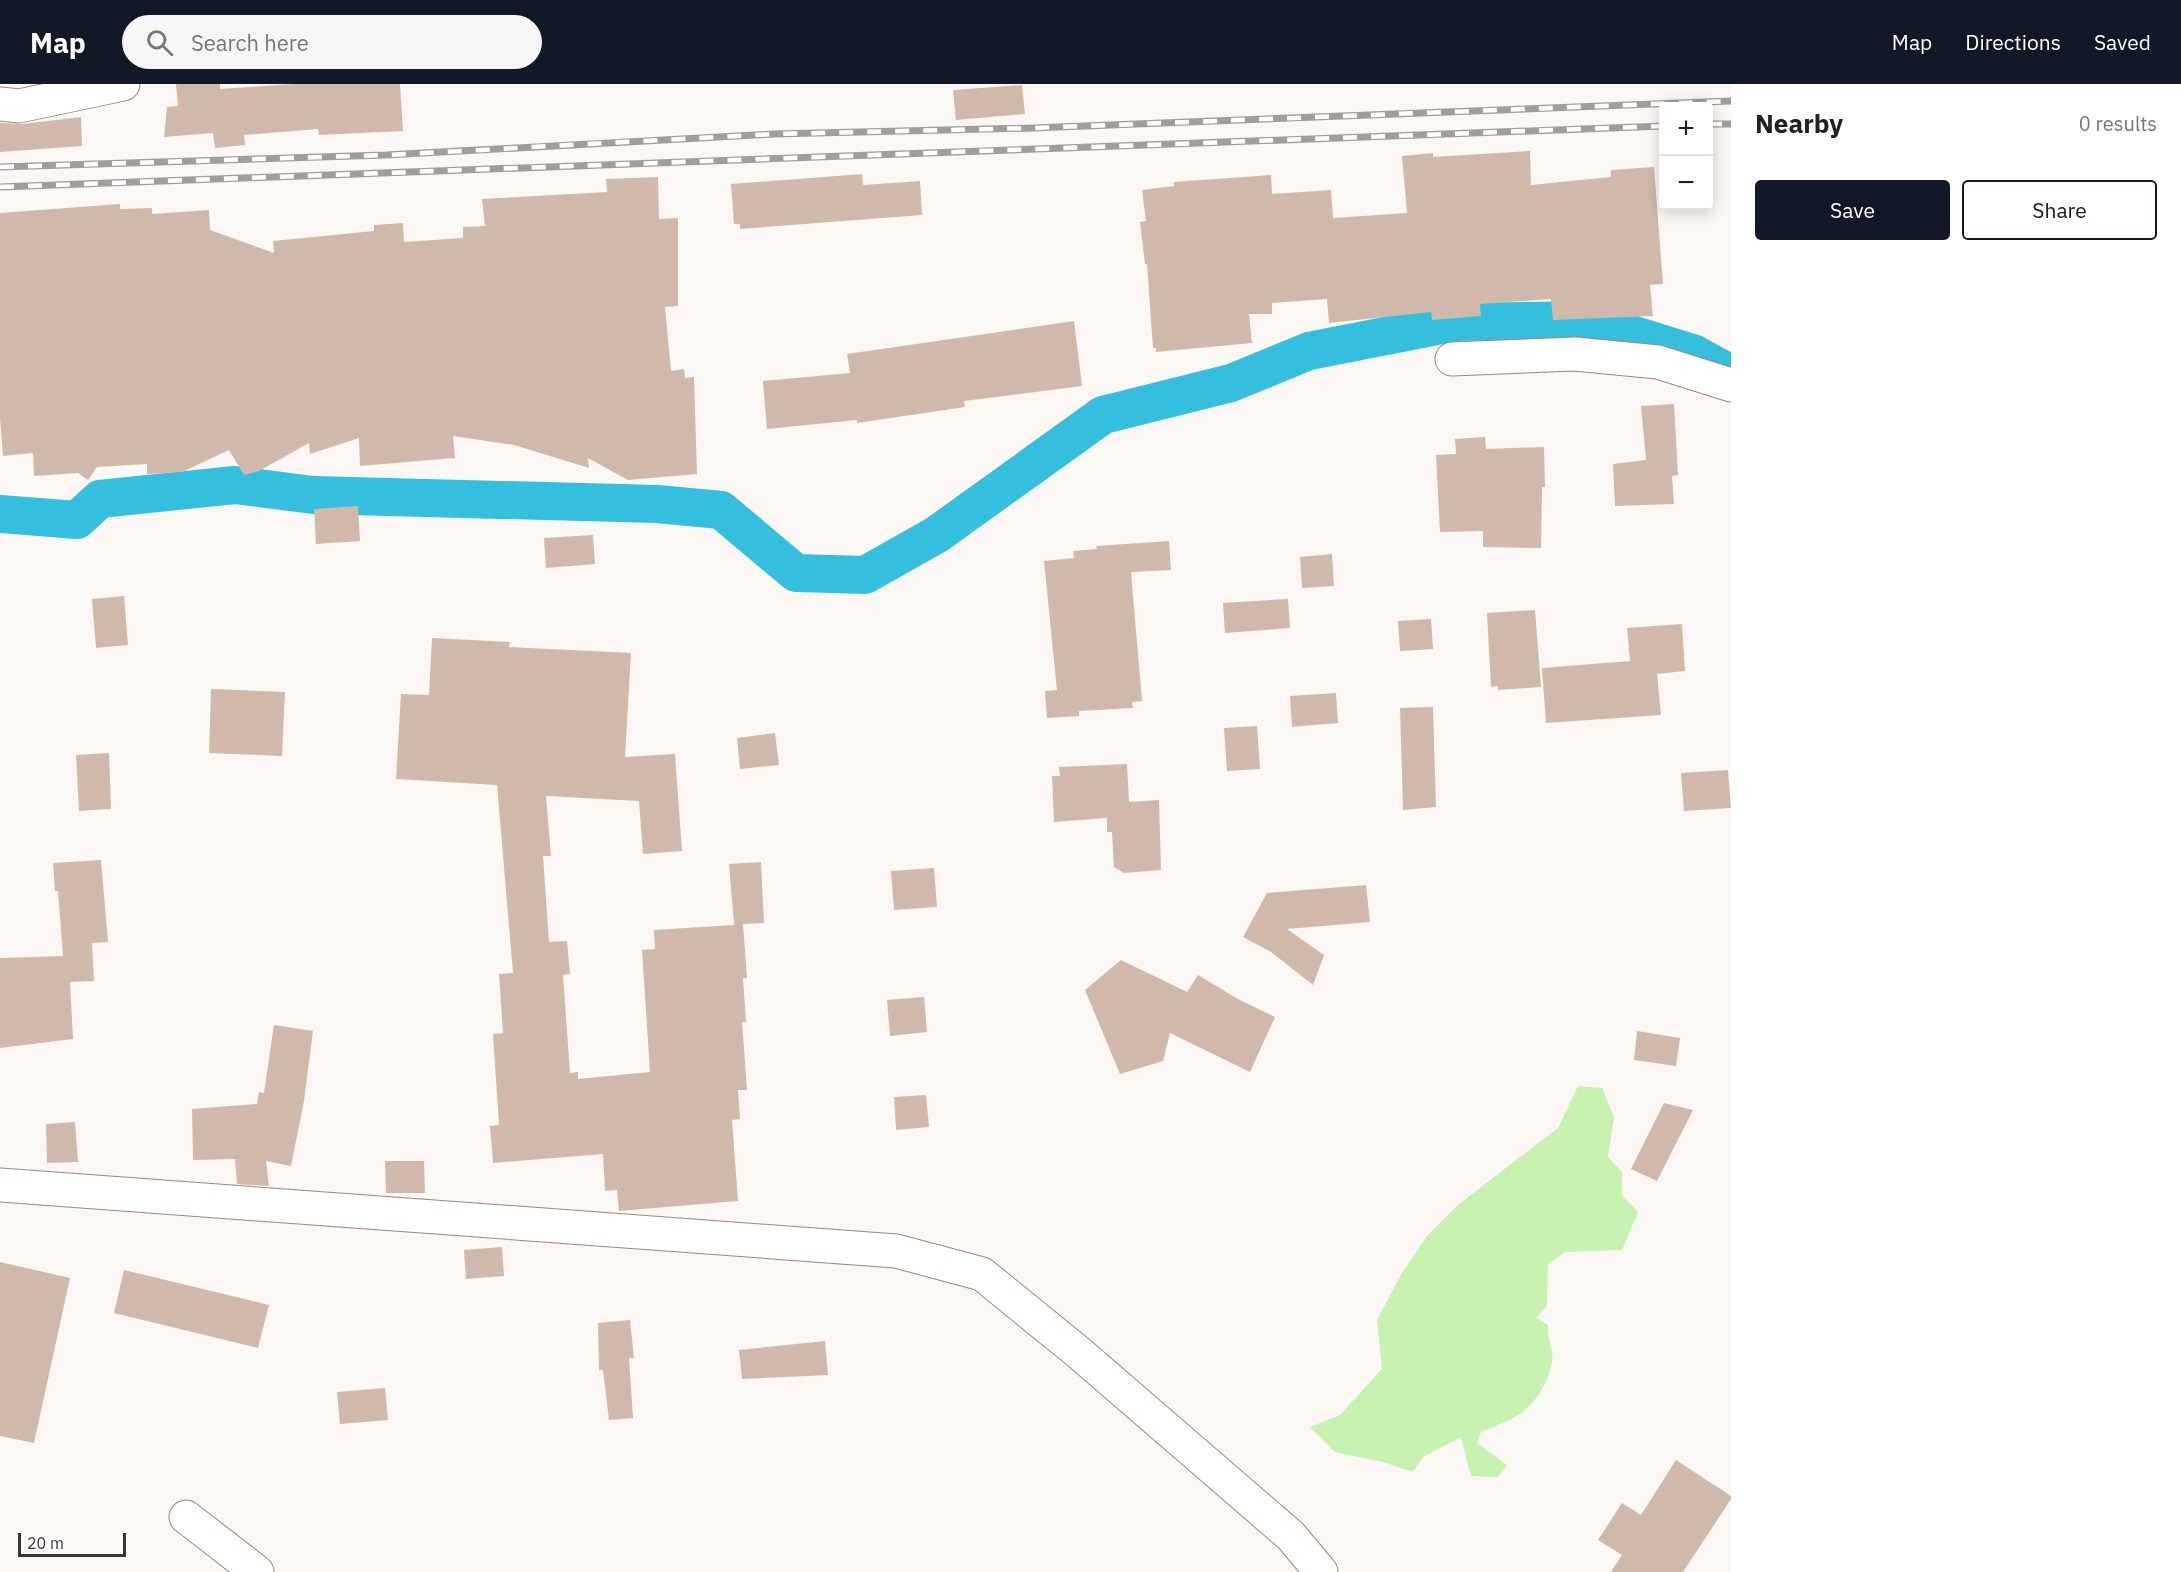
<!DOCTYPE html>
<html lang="en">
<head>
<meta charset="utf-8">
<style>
	body { margin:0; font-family:"IBM Plex Sans",sans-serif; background:#f6f6f6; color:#202124 }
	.controls { position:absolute; right:18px; top:18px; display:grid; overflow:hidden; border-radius:6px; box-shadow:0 3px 15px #0003 }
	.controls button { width:54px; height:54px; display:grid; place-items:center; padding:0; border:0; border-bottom:2px solid #e0e0e0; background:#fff; color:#202124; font:30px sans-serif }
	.scale { position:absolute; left:18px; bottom:15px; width:108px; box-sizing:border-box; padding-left:6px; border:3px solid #3c332d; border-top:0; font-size:16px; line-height:21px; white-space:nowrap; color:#3c332d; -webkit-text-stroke:4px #fff; paint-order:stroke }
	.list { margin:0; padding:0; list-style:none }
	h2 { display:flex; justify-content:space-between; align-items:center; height:78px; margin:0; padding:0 24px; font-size:26px }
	h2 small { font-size:20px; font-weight:400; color:#757577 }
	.actions { display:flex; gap:12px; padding:18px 24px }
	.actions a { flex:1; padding:14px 0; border:2px solid #111827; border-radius:6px; text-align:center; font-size:21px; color:#111827 }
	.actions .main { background:#111827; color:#fff }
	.icon { flex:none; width:33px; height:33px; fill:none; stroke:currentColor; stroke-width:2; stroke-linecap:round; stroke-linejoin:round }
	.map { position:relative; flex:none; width:1731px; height:1488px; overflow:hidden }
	header { display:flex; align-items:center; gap:36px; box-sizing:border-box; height:84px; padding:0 30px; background:#111827; color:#fff }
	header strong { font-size:28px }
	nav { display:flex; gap:33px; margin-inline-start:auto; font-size:21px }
	.search { width:420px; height:54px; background:#f6f6f6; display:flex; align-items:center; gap:15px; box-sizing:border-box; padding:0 21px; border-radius:33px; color:#757577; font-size:22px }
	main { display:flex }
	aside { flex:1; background:#fff }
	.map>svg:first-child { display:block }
	.green { fill:#c7f1af }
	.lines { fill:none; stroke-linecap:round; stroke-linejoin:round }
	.canal { stroke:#34bfdf; stroke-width:38 }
	.building { fill:#d0b9ab }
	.minor-casing { stroke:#9c877a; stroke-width:35 }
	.minor { stroke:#fff; stroke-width:33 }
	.rail-casing { stroke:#a39c98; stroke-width:7 }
	.rail { stroke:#fff; stroke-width:4.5; stroke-dasharray:14; stroke-linecap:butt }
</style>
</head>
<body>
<header>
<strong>Map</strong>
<div class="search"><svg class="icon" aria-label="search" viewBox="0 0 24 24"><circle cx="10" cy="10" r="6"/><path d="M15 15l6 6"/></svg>Search here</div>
<nav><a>Map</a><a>Directions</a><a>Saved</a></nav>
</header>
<main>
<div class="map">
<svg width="1731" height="1488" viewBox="0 0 1731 1488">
	<rect width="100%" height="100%" fill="#fbf7f4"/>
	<path class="green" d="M 1578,1002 L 1602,1004 L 1614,1033 L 1608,1073 L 1622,1088 L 1622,1111 L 1638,1128 L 1622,1166 L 1565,1168 L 1548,1180 L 1547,1222 L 1536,1234 L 1548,1241 C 1547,1256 1551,1256 1552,1268 C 1555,1290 1535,1323 1515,1333 C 1504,1339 1492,1343 1481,1348 L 1477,1359 L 1507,1381 L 1498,1393 L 1471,1392 L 1461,1353 L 1423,1373 L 1413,1388 L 1383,1378 L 1335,1368 L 1310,1343 L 1340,1331 L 1382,1285 L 1377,1236 L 1402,1189 L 1426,1153 L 1459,1120 L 1558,1044 Z"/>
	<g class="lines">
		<path class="canal" d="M 0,430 L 77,436 L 100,415 L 235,401 L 313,411 L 657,420 L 721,426 L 796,489 L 865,491 L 936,451 L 1103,331 L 1231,299 L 1309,267 L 1457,238 L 1586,236 L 1695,270 L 1731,290"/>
	</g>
	<path class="building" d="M 176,0 L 220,0 L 220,5 L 293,0 L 400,0 L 403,47 L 319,51 L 318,45 L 244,51 L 245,61 L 215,64 L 213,49 L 164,53 L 167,23 L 178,22 Z
		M 1022,1 L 1025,30 L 956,36 L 953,6 Z
		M 81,33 L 82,62 L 0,68 L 0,39 L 23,40 Z
		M 1530,67 L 1531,101 L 1611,93 L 1611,86 L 1654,83 L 1663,200 L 1650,201 L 1653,232 L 1553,236 L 1551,215 L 1480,220 L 1481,232 L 1432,236 L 1431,228 L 1329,239 L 1327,215 L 1272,219 L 1272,230 L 1249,230 L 1252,259 L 1156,268 L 1156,264 L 1153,264 L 1147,180 L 1145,180 L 1140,138 L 1146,137 L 1142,106 L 1174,102 L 1174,98 L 1271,91 L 1272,110 L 1331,106 L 1333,134 L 1407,129 L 1402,72 L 1433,69 L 1433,73 Z
		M 862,90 L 863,101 L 920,97 L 922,131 L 740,145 L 740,140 L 734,140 L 731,100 Z
		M 658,93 L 659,135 L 678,134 L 678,222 L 665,223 L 671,287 L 684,285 L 685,294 L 694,293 L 697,390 L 628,396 L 588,374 L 589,384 L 514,361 L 453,352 L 455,374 L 360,382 L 359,354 L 310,370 L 309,359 L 259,387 L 244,391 L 229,366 L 182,388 L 147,390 L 147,380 L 97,383 L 88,396 L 78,389 L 34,392 L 33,369 L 3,372 L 0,334 L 0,129 L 120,120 L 120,125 L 152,124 L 152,130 L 209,126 L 210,146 L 274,169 L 273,157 L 374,147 L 374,141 L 403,139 L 404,158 L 463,154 L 463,143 L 485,142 L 482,115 L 607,108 L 606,95 Z
		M 1074,237 L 1082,302 L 964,317 L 965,323 L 857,339 L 857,336 L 767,345 L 763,297 L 850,289 L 847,270 Z
		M 1674,320 L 1678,391 L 1672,392 L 1674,420 L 1615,422 L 1613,380 L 1646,376 L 1641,322 Z
		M 1485,353 L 1486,365 L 1544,363 L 1545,403 L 1542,403 L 1541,464 L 1483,463 L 1483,447 L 1440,448 L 1436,371 L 1456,370 L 1455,355 Z
		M 358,422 L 360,457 L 316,460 L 314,425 Z
		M 593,451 L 595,480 L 546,484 L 544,454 Z
		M 1169,457 L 1171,486 L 1131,488 L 1142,617 L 1132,618 L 1133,624 L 1079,627 L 1079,632 L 1047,634 L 1045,607 L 1057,606 L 1044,477 L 1074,474 L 1073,467 L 1097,465 L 1096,462 Z
		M 1332,470 L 1334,502 L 1302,504 L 1300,473 Z
		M 124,512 L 128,561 L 96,564 L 92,515 Z
		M 1288,515 L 1290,544 L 1225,549 L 1223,519 Z
		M 1535,526 L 1541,603 L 1498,606 L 1498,602 L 1491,603 L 1487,529 Z
		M 1431,535 L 1433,565 L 1400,567 L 1398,537 Z
		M 1682,540 L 1685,587 L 1657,590 L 1661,631 L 1546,639 L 1542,584 L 1630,577 L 1627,544 Z
		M 432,554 L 510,558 L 509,563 L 631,569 L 625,673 L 675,670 L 682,767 L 643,770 L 639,717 L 546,712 L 551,772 L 543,772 L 549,858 L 567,857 L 570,890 L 563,891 L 570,989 L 578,988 L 578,995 L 650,988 L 642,866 L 655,865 L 654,846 L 734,841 L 729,780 L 761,778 L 764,839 L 743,840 L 747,894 L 743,894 L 746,938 L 742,938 L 747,1006 L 738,1006 L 740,1035 L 732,1036 L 738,1117 L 619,1127 L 617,1106 L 605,1107 L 603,1070 L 493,1079 L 490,1042 L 499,1041 L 493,950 L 503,949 L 499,890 L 513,889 L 497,701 L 396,695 L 401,610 L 429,611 Z
		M 211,605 L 285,608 L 282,672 L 209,669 Z
		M 1336,609 L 1338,639 L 1292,643 L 1290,612 Z
		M 1433,623 L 1436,723 L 1403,726 L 1400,624 Z
		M 1257,642 L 1260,685 L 1227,687 L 1224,644 Z
		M 775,649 L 779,681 L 740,685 L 737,654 Z
		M 109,669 L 111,725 L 79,727 L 76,671 Z
		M 1127,680 L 1129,718 L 1159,716 L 1161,786 L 1124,789 L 1114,783 L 1112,748 L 1107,748 L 1107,734 L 1054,738 L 1052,692 L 1060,692 L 1059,683 Z
		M 1728,686 L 1731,724 L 1684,727 L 1681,689 Z
		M 101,776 L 108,858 L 92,859 L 94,897 L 70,898 L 73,955 L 0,964 L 0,874 L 63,872 L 58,807 L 55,807 L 53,779 Z
		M 934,784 L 937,823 L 894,826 L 891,787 Z
		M 1366,801 L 1370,838 L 1287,845 L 1324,871 L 1313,901 L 1271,868 L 1243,853 L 1267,809 Z
		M 1121,876 L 1187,908 L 1198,891 L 1238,915 L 1275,933 L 1250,988 L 1170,949 L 1163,977 L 1120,990 L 1085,906 Z
		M 924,913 L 927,948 L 890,952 L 887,916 Z
		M 274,941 L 313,947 L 304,1017 L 291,1082 L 266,1077 L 269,1102 L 237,1100 L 235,1075 L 193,1076 L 192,1025 L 257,1020 L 259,1008 L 264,1009 Z
		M 1637,947 L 1680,954 L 1676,982 L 1634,976 Z
		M 926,1011 L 929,1043 L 896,1046 L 894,1013 Z
		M 1664,1019 L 1693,1026 L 1657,1097 L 1631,1085 Z
		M 75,1038 L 78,1078 L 47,1079 L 46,1040 Z
		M 385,1077 L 424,1077 L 425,1109 L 386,1109 Z
		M 502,1163 L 504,1192 L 466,1195 L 464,1166 Z
		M 0,1178 L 70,1194 L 34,1359 L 0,1352 Z
		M 124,1186 L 269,1221 L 258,1264 L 114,1229 Z
		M 630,1236 L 634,1274 L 629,1274 L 633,1334 L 609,1336 L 603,1286 L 599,1286 L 598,1239 Z
		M 825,1257 L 828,1291 L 742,1295 L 739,1266 Z
		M 385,1304 L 388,1336 L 340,1340 L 337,1308 Z
		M 1676,1376 L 1731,1412 L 1731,1415 L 1683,1488 L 1611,1488 L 1622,1471 L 1598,1456 L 1622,1419 L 1641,1431 Z"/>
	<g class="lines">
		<defs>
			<path id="minor" d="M 0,20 L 19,22 L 123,0
				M 1452,275 L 1575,270 L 1658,278 L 1731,301
				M 0,1101 L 896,1167 L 982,1190 L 1078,1268 L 1291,1452 L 1321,1488
				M 186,1433 L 257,1488"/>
		</defs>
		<use href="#minor" class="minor-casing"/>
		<use href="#minor" class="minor"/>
		<defs>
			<path id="rail" d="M 1708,40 L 1731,40
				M 0,83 L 386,71 L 774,50 L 1033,44 L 1731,17
				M 0,103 L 1664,42"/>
		</defs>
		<use href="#rail" class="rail-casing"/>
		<use href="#rail" class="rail"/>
	</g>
</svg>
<div class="controls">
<button>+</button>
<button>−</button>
</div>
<div class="scale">20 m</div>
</div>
<aside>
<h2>Nearby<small>0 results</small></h2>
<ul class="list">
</ul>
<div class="actions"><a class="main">Save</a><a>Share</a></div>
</aside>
</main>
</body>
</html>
